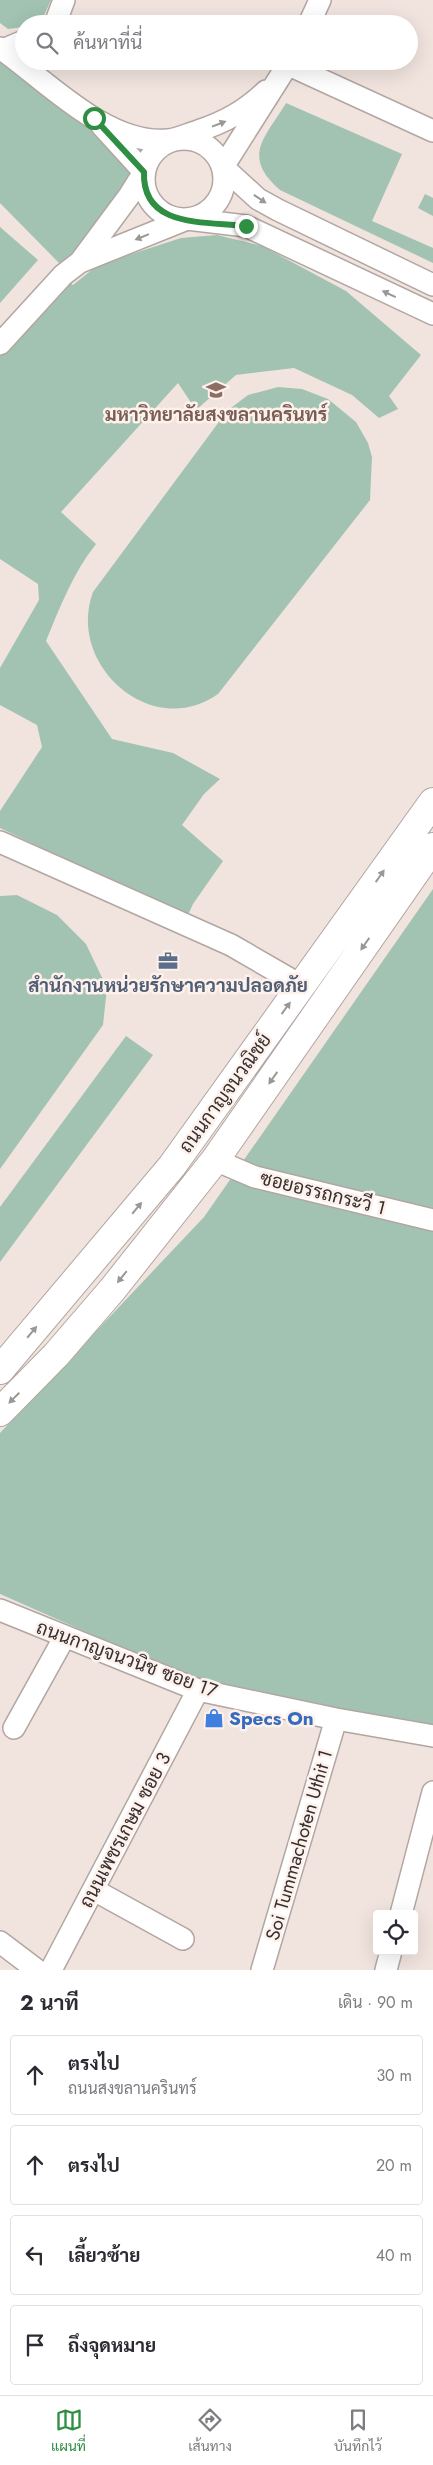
<!DOCTYPE html>
<html lang="th">
<head>
<meta charset="utf-8">
<style>
	body { margin:0; font-family:Jost,Sarabun,sans-serif; background:#f2f2f3; color:#2b2b33 }
	.controls { position:absolute; right:15px; bottom:15px; display:grid; overflow:hidden; border-radius:5px; box-shadow:0 5px 20px #0002 }
	.controls button { width:45px; height:45px; display:grid; place-items:center; padding:0; border:0; border-bottom:1px solid #e1e1e2; background:#fff; color:#2b2b33; font:25px sans-serif }
	.stop { position:absolute; width:15px; height:15px; margin:-11px; border:4px solid #2e8e42; border-radius:50%; background:#fff }
	.stop.end { background:#2e8e42; border-color:#fff; box-shadow:0 1px 5px #0008 }
	.list { margin:0; padding:0; list-style:none }
	h2 { display:flex; justify-content:space-between; align-items:center; height:65px; margin:0; padding:0 20px; font-size:21px }
	h2 small { font-size:16px; font-weight:400; color:#7c7c81 }
	.list li { display:grid; grid-template-columns:32px 1fr auto; gap:15px; align-items:center; box-sizing:border-box; height:80px; margin:0 10px 10px; padding:0 10px; border:1px solid #e1e1e2; border-radius:5px }
	.list b { display:block; font-size:19px; white-space:nowrap }
	.list p { margin:0; font-size:16px; white-space:nowrap; color:#7c7c81 }
	.list em { font-size:16px; font-style:normal; color:#7c7c81 }
	.icon { flex:none; width:28px; height:28px; fill:none; stroke:currentColor; stroke-width:2; stroke-linecap:round; stroke-linejoin:round }
	.map { position:relative; flex:none; width:433px; height:1970px; overflow:hidden }
	.search { position:absolute; background:#fff; box-shadow:0 5px 20px #0002; left:15px; right:15px; top:15px; height:55px; display:flex; align-items:center; gap:12px; box-sizing:border-box; padding:0 18px; border-radius:28px; color:#7c7c81; font-size:19px }
	.sheet { height:425px; background:#fff }
	nav { display:flex; justify-content:space-around; align-items:center; box-sizing:border-box; height:70px; border-top:1px solid #e1e1e2; background:#fff; font-size:14px; color:#7c7c81 }
	nav a { display:grid; justify-items:center; gap:2px }
	nav .on { color:#2e8e42 }
	.map>svg:first-child { display:block }
	.green { fill:#a2c2b2 }
	.lines { fill:none; stroke-linecap:round; stroke-linejoin:round }
	.minor-casing { stroke:#b2a6a2; stroke-width:24 }
	.major-casing { stroke:#b2a6a2; stroke-width:30 }
	.minor { stroke:#fff; stroke-width:21 }
	.major { stroke:#fff; stroke-width:28 }
	.oneway { fill:#9a9896 }
	.route { stroke:#2e8e42; stroke-width:6 }
	.labels { text-anchor:middle; dominant-baseline:central; stroke-width:5; stroke-linejoin:round; paint-order:stroke }
	.education-label { font-size:19px; font-weight:bold; fill:#785e54; stroke:#fef1ec }
	.service-label { font-size:19px; font-weight:bold; fill:#4e5e75; stroke:#fef1ec }
	.street-label { font-size:19px; fill:#34302e; stroke:#fef1ec }
	.shop-label { font-size:19px; font-weight:bold; fill:#366cbe; stroke:#fef1ec; text-anchor:start }
</style>
</head>
<body>
<div class="map">
<svg width="433" height="1970" viewBox="0 0 433 1970">
	<rect width="100%" height="100%" fill="#f1e4df"/>
	<path class="green" d="M 0,0 L 51,0 L 41,22 L 24,24 L 24,27 L 8,29 L 0,23 Z
		M 0,62 L 105,136 L 132,173 L 74,256 L 59,263 L 0,203 Z
		M 286,103 L 402,154 L 372,221 L 433,248 L 433,263 L 280,190 C 241,156 265,138 286,103 Z
		M 425,194 L 433,198 L 433,216 L 418,208 Z
		M 0,227 L 38,260 L 0,303 Z
		M 217,235 L 262,246 L 346,291 L 421,355 L 389,396 L 398,409 L 379,418 L 352,395 L 294,368 L 236,375 L 196,410 L 178,383 L 61,512 L 96,544 C 73,573 60,607 46,641 L 112,739 L 173,753 L 220,779 L 204,794 L 182,825 L 223,861 L 193,904 L 187,917 L 0,828 L 0,811 L 42,747 L 37,725 L 0,705 L 0,668 L 39,600 L 38,584 L 0,559 L 0,353 L 67,280 L 73,285 L 98,265 L 181,238 Z
		M 278,387 L 302,389 L 328,399 L 356,422 L 368,443 L 372,457 L 370,500 L 218,694 C 152,741 66,665 93,592 L 227,411 L 248,395 Z
		M 433,889 L 433,1729 L 213,1688 L 0,1594 L 0,1433 L 204,1217 Z
		M 17,895 L 57,915 L 86,944 L 107,988 L 103,1025 L 0,1169 L 0,896 Z
		M 126,1036 L 153,1055 L 0,1262 L 0,1207 Z"/>
	<g class="lines">
		<defs>
			<path id="minor" d="M 55,24 L 64,0
				M 309,24 L 320,0
				M 0,48 C 46,80 107,146 168,140 C 178,139 188,134 198,131 C 225,122 245,111 266,91
				M 3,50 L 24,41
				M 290,61 L 223,167 L 258,199 L 278,210 L 433,285
				M 289,65 L 433,131
				M144 179a40 40 0 1 1 80 0a40 40 0 1 1-80 0Z
				M 80,262 L 187,219 L 246,226 L 433,314
				M 0,344 L 63,275 L 80,262 L 129,196 L 144,172 L 102,126
				M 0,842 L 231,945 L 302,986
				M 215,1160 L 255,1177 L 433,1220
				M 0,1610 L 198,1690 L 336,1719 L 433,1736
				M 14,1728 L 64,1638
				M 94,1890 L 183,1939
				M 401,1914 L 433,1792
				M 0,1942 L 37,1970
				M 51,1970 L 198,1690
				M 262,1970 L 336,1719
				M 386,1970 L 391,1951"/>
			<path id="major" d="M 0,1370 L 172,1166 L 433,802
				M 0,1412 L 56,1355 L 112,1290 L 215,1160 L 433,847"/>
		</defs>
		<use href="#minor" class="minor-casing"/>
		<use href="#major" class="major-casing"/>
		<use href="#minor" class="minor"/>
		<use href="#major" class="major"/>
	</g>
	<defs><path id="oneway-solid" d="M-6-.8H1V-3.2L6.5 0L1 3.2V.8H-6Z" transform="scale(1.25)"/></defs>
	<g class="oneway">
		<use href="#oneway-solid" transform="translate(219 124) rotate(-21)"/>
		<use href="#oneway-solid" transform="translate(260 199) rotate(34)"/>
		<use href="#oneway-solid" transform="translate(142 237) rotate(158)"/>
		<use href="#oneway-solid" transform="translate(389 294) rotate(-155)"/>
		<use href="#oneway-solid" transform="translate(380 876) rotate(-55)"/>
		<use href="#oneway-solid" transform="translate(365 944) rotate(125)"/>
		<use href="#oneway-solid" transform="translate(286 1008) rotate(-54)"/>
		<use href="#oneway-solid" transform="translate(273 1078) rotate(125)"/>
		<use href="#oneway-solid" transform="translate(137 1208) rotate(-50)"/>
		<use href="#oneway-solid" transform="translate(122 1277) rotate(129)"/>
		<use href="#oneway-solid" transform="translate(32 1332) rotate(-50)"/>
		<use href="#oneway-solid" transform="translate(14 1398) rotate(135)"/>
	</g>
	<g class="lines">
		<path class="route" d="M 94,118 L 144,172 C 142,229 206,221 246,226"/>
	</g>
	<defs>
		<symbol id="university-bare" viewBox="-9 -9 18 18"><path d="M0-5L7-2L0 1L-7-2ZM-4 1L0 2.5L4 1V4Q0 6-4 4Z" fill="#8d6e63" stroke="#fef1ec" stroke-width="2.5" paint-order="stroke"/></symbol>
		<symbol id="office-bare" viewBox="-9 -9 18 18"><path d="M-6-3h4V-5.5h4V-3h4V5H-6ZM-1-4.5V-3h2v-1.5ZM-6 0V1H6V0Z" fill="#5c6f8a" stroke="#fef1ec" stroke-width="2.5" paint-order="stroke"/></symbol>
		<symbol id="shop-bare" viewBox="-9 -9 18 18"><path d="M-5-2.5h2.3a2.7 3.5 0 0 1 5.4 0H5L5.5 6h-11ZM-1.5-2.5h3a1.5 2.3 0 0 0-3 0Z" fill="#3f7fe0" stroke="#fef1ec" stroke-width="2.5" paint-order="stroke"/></symbol>
	</defs>
	<g fill-rule="evenodd">
		<use href="#university-bare" x="202" y="376" width="28" height="28"/>
		<use href="#office-bare" x="154" y="947" width="28" height="28"/>
		<use href="#shop-bare" x="200" y="1704" width="28" height="28"/>
	</g>
	<g class="labels">
		<g class="education-label">
			<text x="216" y="414">มหาวิทยาลัยสงขลานครินทร์</text>
		</g>
		<g class="service-label">
			<text x="168" y="985">สำนักงานหน่วยรักษาความปลอดภัย</text>
		</g>
		<g class="street-label">
			<text transform="translate(225 1093) rotate(-54)">ถนนกาญจนวณิชย์</text>
			<text transform="translate(323 1193) rotate(14)">ซอยอรรถกระวี 1</text>
			<text transform="translate(127 1659) rotate(20)">ถนนกาญจนวนิช ซอย 17</text>
			<text transform="translate(125 1830) rotate(-62)">ถนนเพชรเกษม ซอย 3</text>
			<text transform="translate(299 1845) rotate(-74)">Soi Tummachoten Uthit 1</text>
		</g>
		<g class="shop-label">
			<text x="229" y="1718">Specs On</text>
		</g>
	</g>
</svg>
<div class="controls">
<button><svg class="icon" aria-label="locate" viewBox="0 0 24 24"><circle cx="12" cy="12" r="6"/><path d="M12 2v4M12 18v4M2 12h4M18 12h4"/></svg></button>
</div>
<div class="stop" style="left:94px;top:118px"></div>
<div class="stop end" style="left:246px;top:226px"></div>
<div class="search"><svg class="icon" aria-label="search" viewBox="0 0 24 24"><circle cx="10" cy="10" r="6"/><path d="M15 15l6 6"/></svg>ค้นหาที่นี่</div>
</div>
<section class="sheet">
<h2>2 นาที<small>เดิน · 90 m</small></h2>
<ul class="list">
<li><svg class="icon" aria-label="ahead" viewBox="0 0 24 24"><path d="M12 20V5M6 11l6-6 6 6"/></svg><div><b>ตรงไป</b><p>ถนนสงขลานครินทร์</p></div><em>30 m</em></li>
<li><svg class="icon" aria-label="ahead" viewBox="0 0 24 24"><path d="M12 20V5M6 11l6-6 6 6"/></svg><div><b>ตรงไป</b></div><em>20 m</em></li>
<li><svg class="icon" aria-label="left" viewBox="0 0 24 24"><path d="M17 20v-9H6M10 6l-5 5 5 5"/></svg><div><b>เลี้ยวซ้าย</b></div><em>40 m</em></li>
<li><svg class="icon" aria-label="arrive" viewBox="0 0 24 24"><path d="M6 21V4h12l-3 4 3 4H6"/></svg><div><b>ถึงจุดหมาย</b></div></li>
</ul>
</section>
<nav>
<a class="on"><svg class="icon" aria-label="map" viewBox="0 0 24 24"><path d="M3 6l6-2 6 2 6-2v14l-6 2-6-2-6 2zM9 4v14M15 6v14"/></svg>แผนที่</a>
<a><svg class="icon" aria-label="directions" viewBox="0 0 24 24"><path d="M12 3l9 9-9 9-9-9zM9 14v-3h6M13 9l2 2-2 2"/></svg>เส้นทาง</a>
<a><svg class="icon" aria-label="saved" viewBox="0 0 24 24"><path d="M7 4h10v16l-5-4-5 4z"/></svg>บันทึกไว้</a>
</nav>
</body>
</html>
